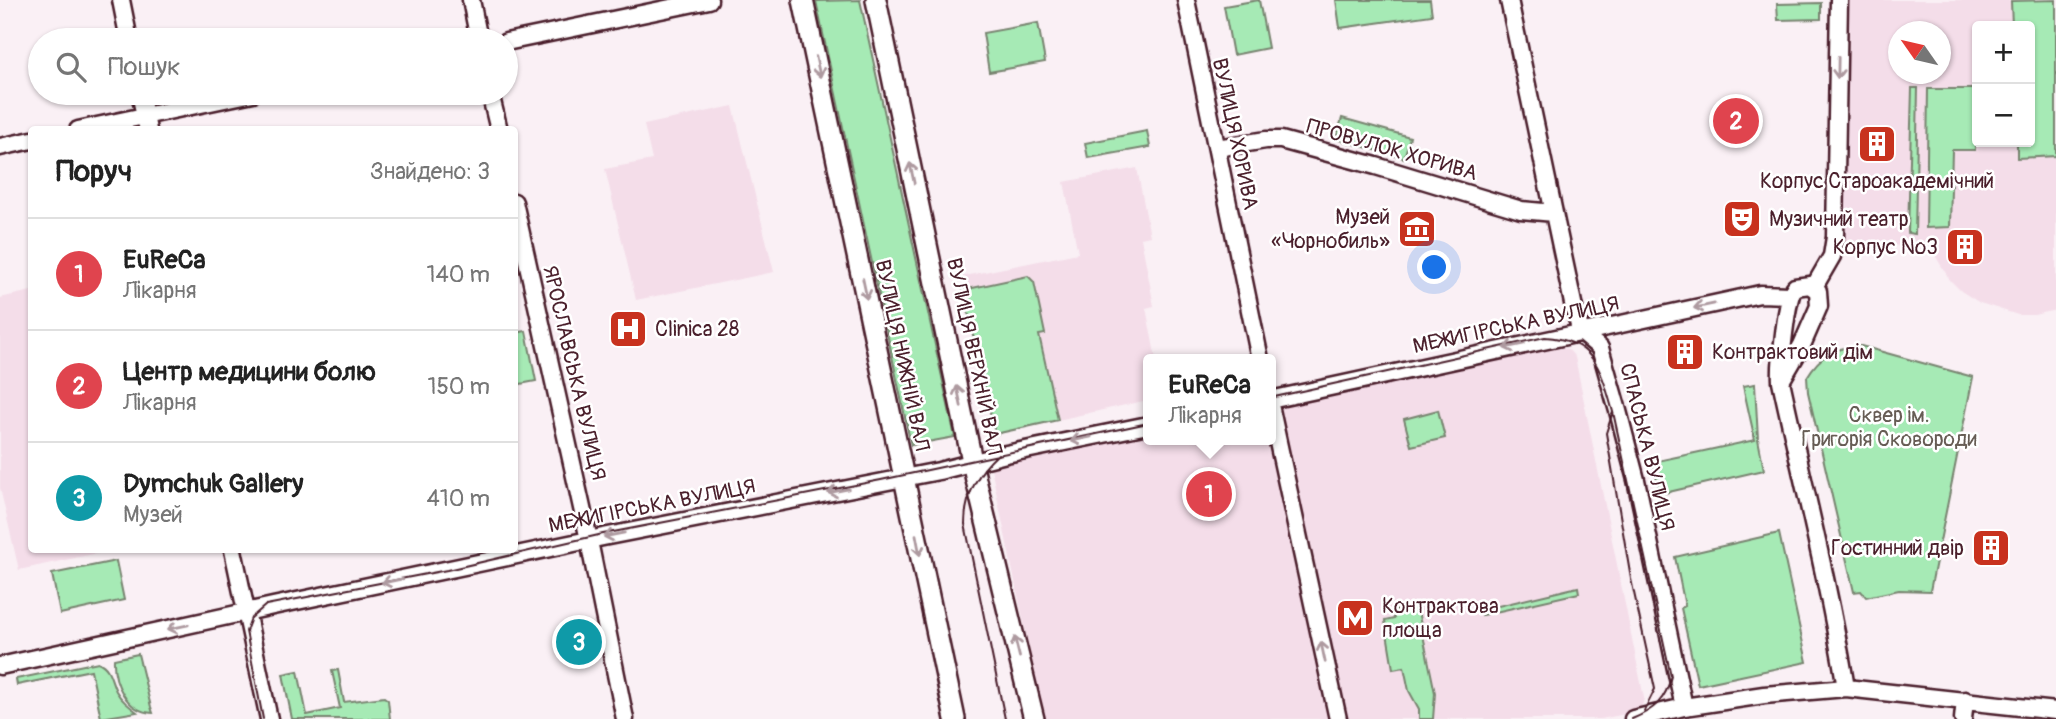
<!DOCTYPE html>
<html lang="uk">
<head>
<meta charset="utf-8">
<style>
	body { margin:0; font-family:Pangolin,sans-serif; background:#f6f6f6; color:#222 }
	.controls { position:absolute; right:21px; top:21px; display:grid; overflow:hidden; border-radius:7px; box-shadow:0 2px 5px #0004 }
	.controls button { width:63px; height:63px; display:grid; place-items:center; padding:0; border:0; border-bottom:2px solid #e0e0e0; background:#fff; color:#222; font:35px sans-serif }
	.compass { position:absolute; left:1888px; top:21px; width:63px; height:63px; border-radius:50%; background:#fff; box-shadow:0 2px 5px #0004; rotate:304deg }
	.you { position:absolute; left:1435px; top:268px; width:24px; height:24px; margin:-18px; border:5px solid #fff; border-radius:50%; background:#1a73e8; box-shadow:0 0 0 10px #1a73e833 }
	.badge { display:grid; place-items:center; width:46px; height:46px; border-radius:50%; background:#c8321e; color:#fff; font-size:23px; font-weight:700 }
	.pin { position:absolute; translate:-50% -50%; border:4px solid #fff; box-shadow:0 2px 7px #0006 }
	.popup { position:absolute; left:1143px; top:354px; width:133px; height:91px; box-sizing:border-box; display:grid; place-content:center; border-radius:7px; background:#fff; filter:drop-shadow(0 2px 5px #0005); font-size:23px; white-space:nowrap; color:#767676 }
	.popup b { font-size:26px; color:#222 }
	.popup::after { content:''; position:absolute; left:50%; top:100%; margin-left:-14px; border:14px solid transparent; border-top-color:#fff }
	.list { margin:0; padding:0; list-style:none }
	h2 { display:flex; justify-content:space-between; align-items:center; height:91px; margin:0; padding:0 28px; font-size:30px }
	h2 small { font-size:23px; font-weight:400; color:#767676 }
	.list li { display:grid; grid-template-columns:46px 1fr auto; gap:21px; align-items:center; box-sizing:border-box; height:112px; padding:0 28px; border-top:2px solid #e0e0e0 }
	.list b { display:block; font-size:26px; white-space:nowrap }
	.list p { margin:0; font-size:23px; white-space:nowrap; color:#767676 }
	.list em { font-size:23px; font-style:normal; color:#767676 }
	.icon { flex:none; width:38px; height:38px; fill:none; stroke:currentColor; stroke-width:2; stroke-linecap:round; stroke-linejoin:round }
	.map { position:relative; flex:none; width:2056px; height:719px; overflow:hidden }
	.search { position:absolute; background:#fff; box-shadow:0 2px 5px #0004; left:28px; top:28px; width:490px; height:77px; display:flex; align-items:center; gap:18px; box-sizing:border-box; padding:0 24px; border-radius:38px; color:#767676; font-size:26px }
	.panel { position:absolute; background:#fff; box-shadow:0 2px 5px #0004; left:28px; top:126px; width:490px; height:427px; border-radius:7px }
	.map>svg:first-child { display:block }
	.built { fill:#f4dde9; fill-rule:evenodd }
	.green { fill:#a6eab5; stroke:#788470; stroke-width:2 }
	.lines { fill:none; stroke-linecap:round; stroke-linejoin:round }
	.minor-casing { stroke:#4a1f2b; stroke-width:21 }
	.major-casing { stroke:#4a1f2b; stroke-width:24 }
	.minor { stroke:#fff; stroke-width:16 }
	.major { stroke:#fff; stroke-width:19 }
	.tram { stroke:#4a1f2b; stroke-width:2 }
	.oneway { stroke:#ae9aa0 }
	.labels { text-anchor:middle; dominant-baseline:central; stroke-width:5; stroke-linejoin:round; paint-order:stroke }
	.street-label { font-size:21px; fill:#4a1f2b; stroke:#fff }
	.poi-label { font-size:21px; fill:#4a1f2b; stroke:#fff; text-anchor:start }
	.park-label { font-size:21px; fill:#665c54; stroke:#fff }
</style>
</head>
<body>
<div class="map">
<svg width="2056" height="719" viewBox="0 0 2056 719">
	<rect width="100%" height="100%" fill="#faf0f5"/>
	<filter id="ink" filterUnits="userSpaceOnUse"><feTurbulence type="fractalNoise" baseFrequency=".0143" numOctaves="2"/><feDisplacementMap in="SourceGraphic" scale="14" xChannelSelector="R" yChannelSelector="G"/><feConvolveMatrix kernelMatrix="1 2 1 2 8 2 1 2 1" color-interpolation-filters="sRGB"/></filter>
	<g filter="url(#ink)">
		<path class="built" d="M 1849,0 L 2056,0 L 2056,310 L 2034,315 L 2018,315 L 1980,303 L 1961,291 L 1950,280 L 1930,247 L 1845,244 L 1843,236 ZM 1977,26 L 2030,26 L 2030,142 L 1977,142 ZM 1898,32 L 1940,32 L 1940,74 L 1898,74 Z
			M 733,106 L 774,272 L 636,300 L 605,169 L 652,160 L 644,125 Z
			M 1137,168 L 1150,236 L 1141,238 L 1154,306 L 1146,308 L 1156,359 L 1148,359 L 1148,400 L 995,434 L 960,277 L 1078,253 L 1064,182 Z
			M 31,291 L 32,550 L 112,550 L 19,570 L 0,488 L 0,298 Z
			M 1554,345 L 1568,349 L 1575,357 L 1644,698 L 1642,706 L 1635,712 L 1601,719 L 1044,719 L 991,468 L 996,460 L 1148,429 L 1148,440 L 1270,440 L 1270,404 Z"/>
		<path class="green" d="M 860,0 L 955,437 L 911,445 L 816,1 Z
			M 1259,0 L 1268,48 L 1233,55 L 1224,6 Z
			M 1336,0 L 1430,0 L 1432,15 L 1340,28 Z
			M 2056,0 L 2056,156 L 2017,158 L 2017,142 L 2030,142 L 2030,26 L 2012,26 L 2011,1 Z
			M 1821,3 L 1821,19 L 1778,20 L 1777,4 Z
			M 1038,23 L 1045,62 L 989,72 L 983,33 Z
			M 1912,88 L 1918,88 L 1915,234 L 1908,233 Z
			M 1928,89 L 1977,89 L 1975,150 L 1952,150 L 1950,227 L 1926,228 Z
			M 1342,118 L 1410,137 L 1404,158 L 1336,139 Z
			M 1147,131 L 1150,147 L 1088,158 L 1085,143 Z
			M 1028,276 L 1034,282 L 1045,334 L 1039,335 L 1058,420 L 995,434 L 963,290 Z
			M 526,331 L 536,381 L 515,385 L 515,333 Z
			M 1861,346 L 1973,377 L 1930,591 L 1899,590 L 1866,597 L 1861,591 L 1854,592 L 1808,392 L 1807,377 C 1820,355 1835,347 1861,346 Z
			M 1755,384 L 1758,439 L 1764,470 L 1660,494 L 1653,462 L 1755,440 L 1743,386 Z
			M 1438,410 L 1445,438 L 1411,446 L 1404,419 Z
			M 1779,533 L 1807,662 L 1698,685 L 1681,608 L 1685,606 L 1675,557 Z
			M 116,561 L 124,600 L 60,614 L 52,574 Z
			M 1578,587 L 1579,593 L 1482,615 L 1481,610 Z
			M 1417,606 L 1435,693 L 1433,719 L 1419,719 L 1419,709 L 1409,691 L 1404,667 L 1393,669 L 1385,621 L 1394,619 L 1393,611 Z
			M 138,654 L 151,707 L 153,713 C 126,712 113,682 114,659 Z
			M 98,662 C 111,668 110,679 116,691 C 121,700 129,706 137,712 L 101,718 L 91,670 L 17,685 L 16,679 Z
			M 338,670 L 344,702 L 384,697 L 388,700 L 390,719 L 292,719 L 283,674 L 298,671 L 307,715 L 340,708 L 332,671 Z"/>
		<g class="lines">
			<defs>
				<path id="minor" d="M 121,0 L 129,40
					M 471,0 L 479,40
					M 1186,0 L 1260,359
					M 1509,0 L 1574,308 L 1581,332 L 1600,348 L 1618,411 L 1636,480 L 1684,707
					M 506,42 L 709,0
					M 140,93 L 148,130
					M 490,93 L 499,130
					M 78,130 L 253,93
					M 0,147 L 32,140
					M 1217,148 L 1266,140 L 1281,140 L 1376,166 L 1521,210 L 1554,213
					M 514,202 L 586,526 L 625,719
					M 1814,287 L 1832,256 L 1835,237 L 1839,0
					M 1781,381 L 1802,345 L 1819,306 L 1818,291 L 1810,285 L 1795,287 C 1786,297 1780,364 1781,381 C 1803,483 1829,585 1846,688
					M 1270,400 L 1760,294 L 1789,295
					M 1270,405 L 1338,719
					M 233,550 L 269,719
					M 0,666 L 273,606 L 603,537 L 939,471 L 1006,454 L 1148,425
					M 1633,719 L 1684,707 L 1764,695 L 1846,688 L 2056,711
					M 1963,719 L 1965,700"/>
				<path id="major" d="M 803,0 L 955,719
					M 876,0 L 976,480 L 1034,719"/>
			</defs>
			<use href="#minor" class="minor-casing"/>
			<use href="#major" class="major-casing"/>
			<use href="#minor" class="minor"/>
			<use href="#major" class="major"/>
			<path class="tram" d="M 1270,398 L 1545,337 C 1595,340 1601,370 1613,412 L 1671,676 C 1666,700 1654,710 1632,719
				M 1613,412 L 1606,433 L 1631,579 L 1655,689 L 1644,711
				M 998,454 C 977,473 965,496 965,524 L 1005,719
				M 263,719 L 246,631 L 251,618 L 266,605 L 447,570 L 603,534 L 881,480 L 1148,423"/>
		</g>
		<defs><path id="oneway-shaft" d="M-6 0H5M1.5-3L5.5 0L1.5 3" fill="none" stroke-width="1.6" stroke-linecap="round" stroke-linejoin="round" transform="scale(1.75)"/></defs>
		<g class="oneway">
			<use href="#oneway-shaft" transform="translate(818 67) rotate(78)"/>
			<use href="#oneway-shaft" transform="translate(1838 68) rotate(91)"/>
			<use href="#oneway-shaft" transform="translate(912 173) rotate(-102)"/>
			<use href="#oneway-shaft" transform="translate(865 289) rotate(78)"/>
			<use href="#oneway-shaft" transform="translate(1704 306) rotate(168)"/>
			<use href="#oneway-shaft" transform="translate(1514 346) rotate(168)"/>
			<use href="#oneway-shaft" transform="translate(959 396) rotate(-102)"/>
			<use href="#oneway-shaft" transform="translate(1081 439) rotate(168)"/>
			<use href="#oneway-shaft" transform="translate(838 491) rotate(169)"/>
			<use href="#oneway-shaft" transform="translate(614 535) rotate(169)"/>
			<use href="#oneway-shaft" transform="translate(918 545) rotate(79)"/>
			<use href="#oneway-shaft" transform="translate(392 581) rotate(168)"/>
			<use href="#oneway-shaft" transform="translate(178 627) rotate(168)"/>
			<use href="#oneway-shaft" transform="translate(1017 647) rotate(-104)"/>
			<use href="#oneway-shaft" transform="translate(1323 652) rotate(-102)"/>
		</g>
	</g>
	<defs>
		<symbol id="building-square" viewBox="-11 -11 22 22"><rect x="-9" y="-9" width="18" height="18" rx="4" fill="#c8321e" stroke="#fff"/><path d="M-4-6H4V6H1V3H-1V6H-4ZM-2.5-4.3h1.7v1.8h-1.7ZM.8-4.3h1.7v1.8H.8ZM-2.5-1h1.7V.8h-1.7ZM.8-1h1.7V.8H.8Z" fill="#fff"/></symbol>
		<symbol id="theatre-square" viewBox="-11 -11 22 22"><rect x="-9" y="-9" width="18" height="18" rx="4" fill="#c8321e" stroke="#fff"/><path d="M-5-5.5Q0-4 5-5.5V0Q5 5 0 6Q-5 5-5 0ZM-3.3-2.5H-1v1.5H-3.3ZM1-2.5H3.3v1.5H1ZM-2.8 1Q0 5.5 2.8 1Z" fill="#fff"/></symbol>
		<symbol id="museum-square" viewBox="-11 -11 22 22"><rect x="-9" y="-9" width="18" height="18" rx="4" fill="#c8321e" stroke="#fff"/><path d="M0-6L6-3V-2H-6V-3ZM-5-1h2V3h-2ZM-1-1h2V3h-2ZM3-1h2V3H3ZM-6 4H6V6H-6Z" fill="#fff"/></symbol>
		<symbol id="hospital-square" viewBox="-11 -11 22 22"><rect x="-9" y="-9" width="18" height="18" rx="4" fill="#c8321e" stroke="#fff"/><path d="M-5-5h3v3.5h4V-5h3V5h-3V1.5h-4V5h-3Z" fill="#fff"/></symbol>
		<symbol id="metro-square" viewBox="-11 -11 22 22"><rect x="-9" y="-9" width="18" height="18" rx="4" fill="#c8321e" stroke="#fff"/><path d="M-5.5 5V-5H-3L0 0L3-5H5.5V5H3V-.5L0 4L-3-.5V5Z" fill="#fff"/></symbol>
	</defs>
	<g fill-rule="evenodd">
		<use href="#building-square" x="1855" y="122" width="44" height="44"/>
		<use href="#theatre-square" x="1720" y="197" width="44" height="44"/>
		<use href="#museum-square" x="1395" y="207" width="44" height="44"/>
		<use href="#building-square" x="1943" y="225" width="44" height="44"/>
		<use href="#hospital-square" x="606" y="307" width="44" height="44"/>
		<use href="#building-square" x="1663" y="330" width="44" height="44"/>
		<use href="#building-square" x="1969" y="526" width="44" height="44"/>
		<use href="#metro-square" x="1333" y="596" width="44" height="44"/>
	</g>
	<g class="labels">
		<g class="street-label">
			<text transform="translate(1235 134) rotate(78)">ВУЛИЦЯ ХОРИВА</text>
			<text transform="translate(1392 150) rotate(16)">ПРОВУЛОК ХОРИВА</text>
			<text transform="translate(1516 325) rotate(-12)">МЕЖИГІРСЬКА ВУЛИЦЯ</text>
			<text transform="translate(902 355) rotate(78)">ВУЛИЦЯ НИЖНІЙ ВАЛ</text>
			<text transform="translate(974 356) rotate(78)">ВУЛИЦЯ ВЕРХНІЙ ВАЛ</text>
			<text transform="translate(574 373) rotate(77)">ЯРОСЛАВСЬКА ВУЛИЦЯ</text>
			<text transform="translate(1647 447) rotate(76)">СПАСЬКА ВУЛИЦЯ</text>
			<text transform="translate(652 506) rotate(-11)">МЕЖИГІРСЬКА ВУЛИЦЯ</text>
		</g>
		<g class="poi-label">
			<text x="1877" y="181" text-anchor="middle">Корпус Староакадемічний</text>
			<text x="1390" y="217" text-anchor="end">Музей<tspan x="1390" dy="24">«Чорнобиль»</tspan></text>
			<text x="1769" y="219">Музичний театр</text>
			<text x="1938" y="247" text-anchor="end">Корпус №3</text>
			<text x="655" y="329">Clinica 28</text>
			<text x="1712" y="352">Контрактовий дім</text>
			<text x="1964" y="548" text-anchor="end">Гостинний двір</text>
			<text x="1382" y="606">Контрактова<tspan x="1382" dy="24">площа</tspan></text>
		</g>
		<g class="park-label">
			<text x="1889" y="415">Сквер ім.<tspan x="1889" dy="24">Григорія Сковороди</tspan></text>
		</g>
	</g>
</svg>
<div class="controls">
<button>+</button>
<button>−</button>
</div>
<svg class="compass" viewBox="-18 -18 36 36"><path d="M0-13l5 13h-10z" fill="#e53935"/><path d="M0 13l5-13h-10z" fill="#767676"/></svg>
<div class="you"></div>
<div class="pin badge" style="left:1209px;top:494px;background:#e0444e">1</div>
<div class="popup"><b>EuReCa</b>Лікарня</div>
<div class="pin badge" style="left:1736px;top:121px;background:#e0444e">2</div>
<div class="pin badge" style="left:579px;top:642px;background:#0f9aa8">3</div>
<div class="search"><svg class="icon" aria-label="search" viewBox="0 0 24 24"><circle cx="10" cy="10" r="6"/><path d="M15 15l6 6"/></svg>Пошук</div>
<section class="panel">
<h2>Поруч<small>Знайдено: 3</small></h2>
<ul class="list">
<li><span class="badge" style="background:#e0444e">1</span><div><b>EuReCa</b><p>Лікарня</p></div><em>140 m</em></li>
<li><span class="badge" style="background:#e0444e">2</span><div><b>Центр медицини болю</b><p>Лікарня</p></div><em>150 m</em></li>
<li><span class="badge" style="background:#0f9aa8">3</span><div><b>Dymchuk Gallery</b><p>Музей</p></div><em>410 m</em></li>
</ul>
</section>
</div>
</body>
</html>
